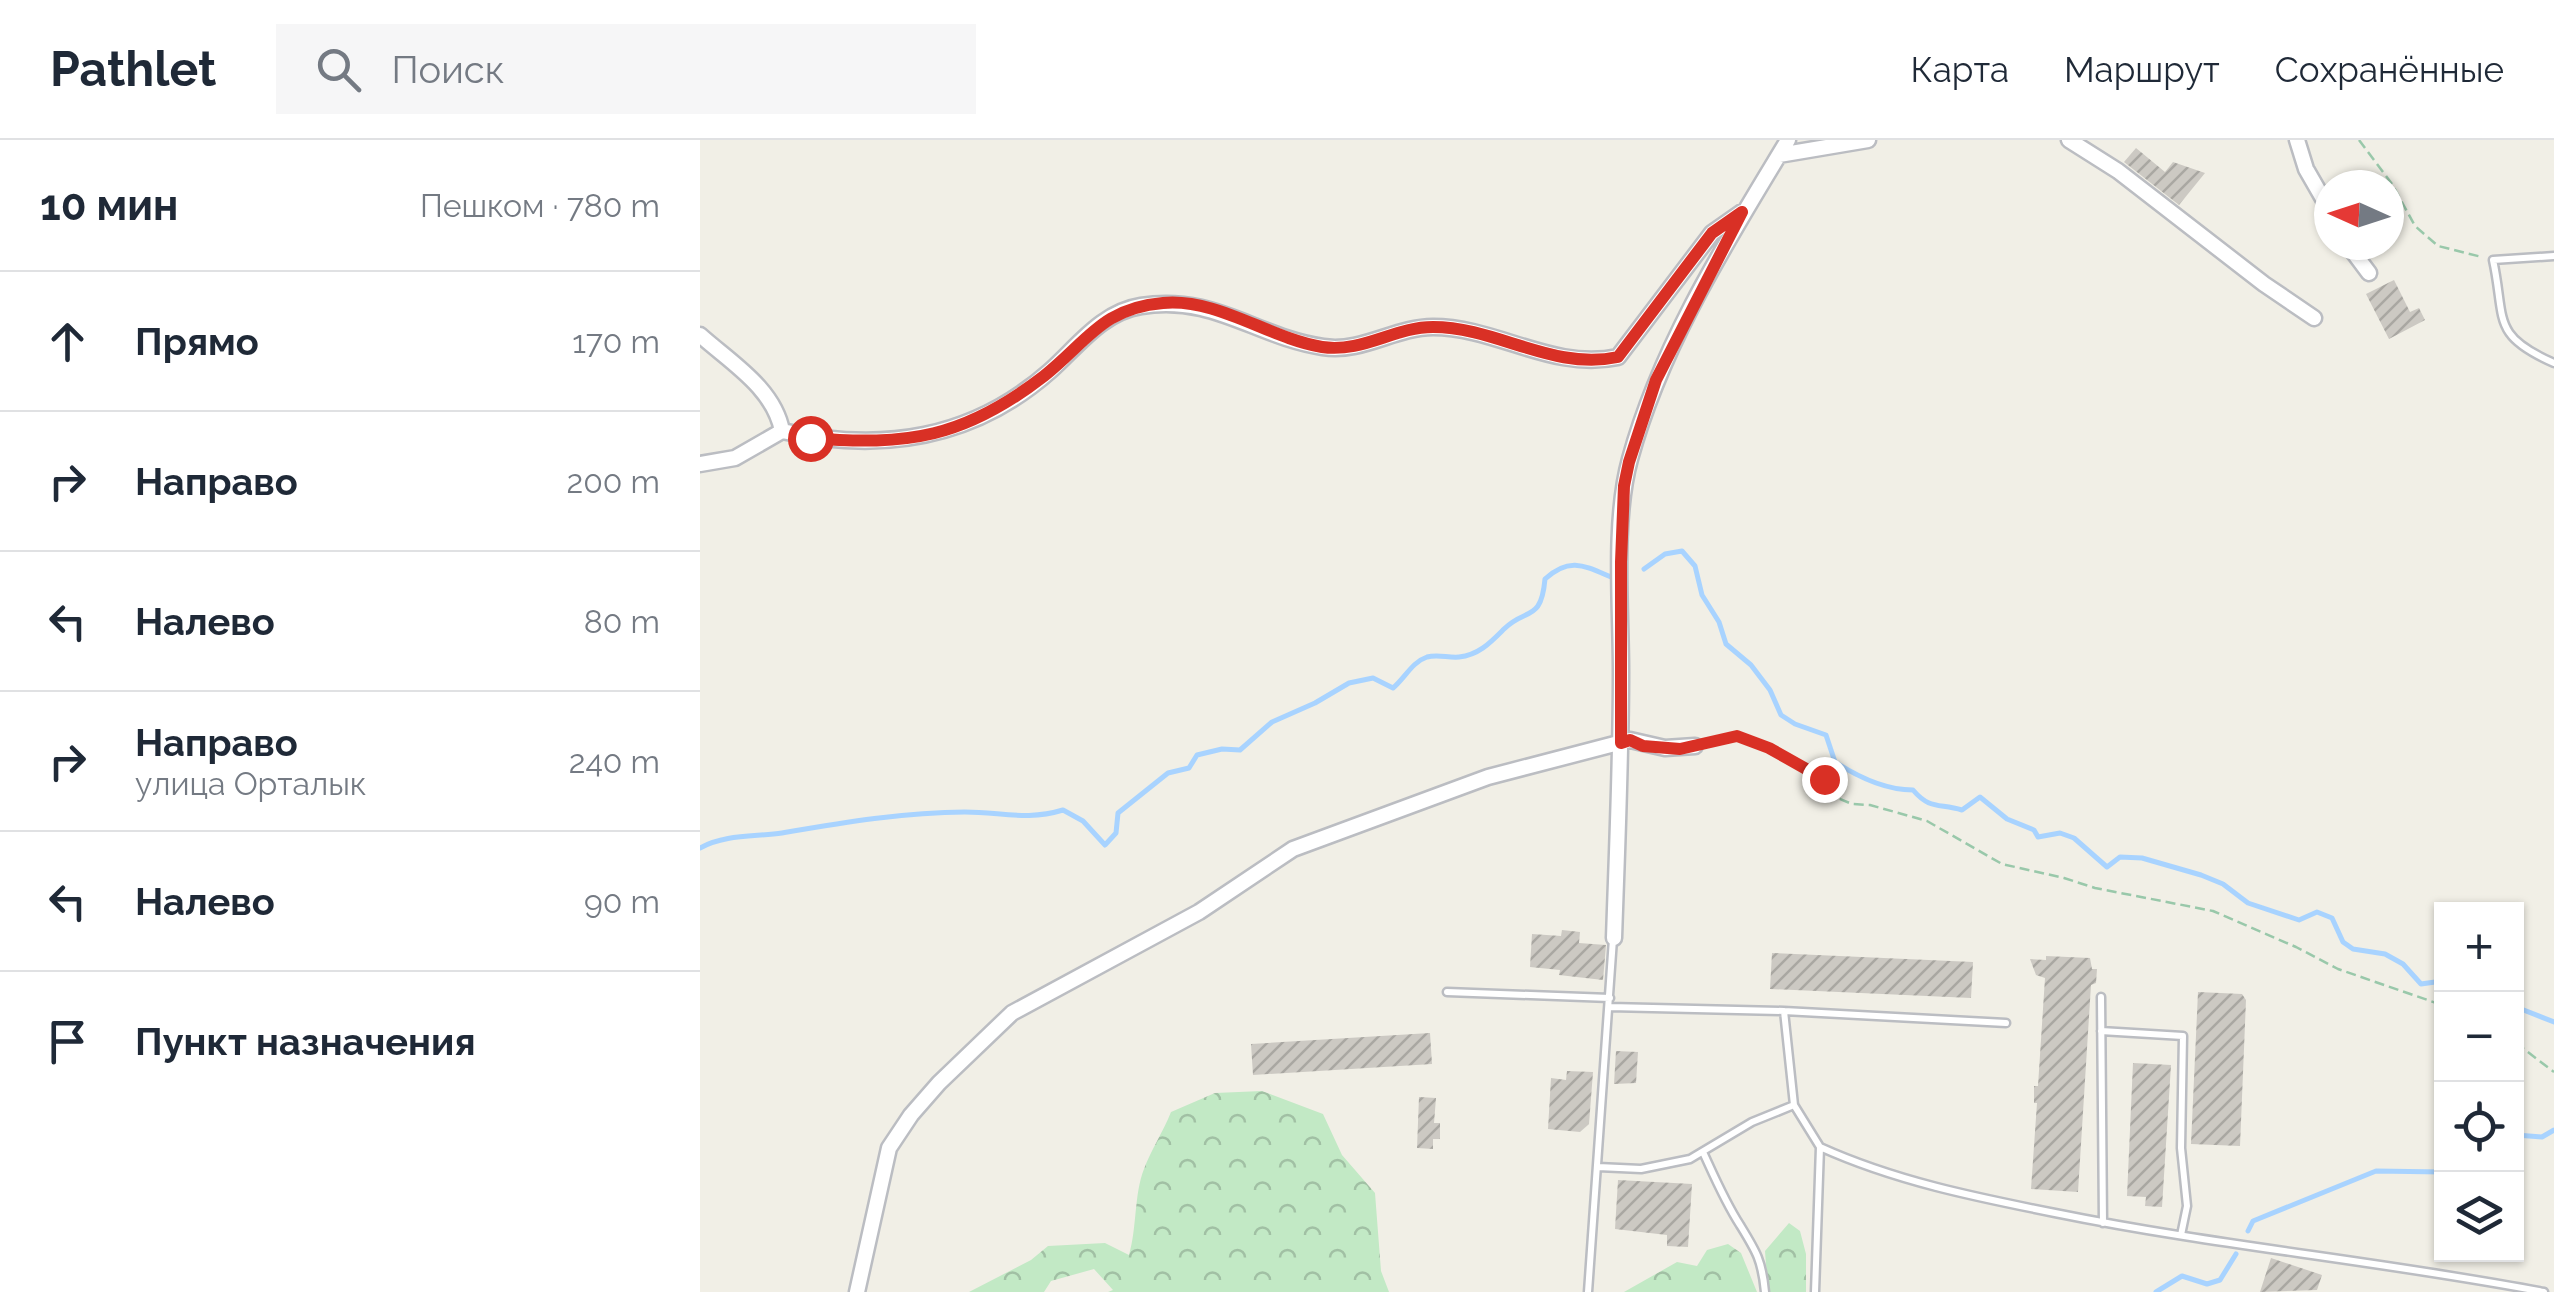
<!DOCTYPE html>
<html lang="ru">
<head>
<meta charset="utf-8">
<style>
	body { margin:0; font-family:Raleway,sans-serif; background:#f6f6f7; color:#1f2937 }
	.controls { position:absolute; right:30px; bottom:30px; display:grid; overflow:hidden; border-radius:0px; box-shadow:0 2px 8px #0004 }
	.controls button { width:90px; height:90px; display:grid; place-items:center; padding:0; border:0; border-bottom:2px solid #e0e1e3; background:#fff; color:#1f2937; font:50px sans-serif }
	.compass { position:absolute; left:1614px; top:30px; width:90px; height:90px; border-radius:50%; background:#fff; box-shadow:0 2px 8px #0004; rotate:273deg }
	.stop { position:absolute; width:30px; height:30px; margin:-22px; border:8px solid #d93025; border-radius:50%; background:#fff }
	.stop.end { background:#d93025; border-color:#fff; box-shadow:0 2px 10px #0008 }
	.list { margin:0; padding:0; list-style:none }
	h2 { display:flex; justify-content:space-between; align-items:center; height:130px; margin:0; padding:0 40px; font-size:42px }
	h2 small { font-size:32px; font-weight:400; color:#747a83 }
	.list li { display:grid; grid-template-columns:65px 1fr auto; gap:30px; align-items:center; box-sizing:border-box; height:140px; padding:0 40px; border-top:2px solid #e0e1e3 }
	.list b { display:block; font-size:38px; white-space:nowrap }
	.list p { margin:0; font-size:32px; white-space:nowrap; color:#747a83 }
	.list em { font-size:32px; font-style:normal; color:#747a83 }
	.icon { flex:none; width:55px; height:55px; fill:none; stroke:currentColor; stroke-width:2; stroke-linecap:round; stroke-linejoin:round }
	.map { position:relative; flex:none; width:1854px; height:1152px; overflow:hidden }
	header { display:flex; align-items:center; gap:60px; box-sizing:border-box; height:140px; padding:0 50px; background:#fff; border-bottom:2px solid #e0e1e3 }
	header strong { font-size:48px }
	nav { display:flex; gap:55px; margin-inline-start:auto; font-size:35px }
	.search { width:700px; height:90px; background:#f6f6f7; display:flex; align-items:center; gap:25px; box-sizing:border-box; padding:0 35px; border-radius:0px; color:#747a83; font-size:38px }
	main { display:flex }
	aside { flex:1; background:#fff }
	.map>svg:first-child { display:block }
	.forest { fill:url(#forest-crowns) }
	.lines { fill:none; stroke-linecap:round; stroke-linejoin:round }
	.stream { stroke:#a8d3ff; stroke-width:5 }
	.building { fill:url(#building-hatch) }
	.service-casing { stroke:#bbbdc2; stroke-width:11 }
	.minor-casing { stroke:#bbbdc2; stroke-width:19 }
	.path { stroke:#99c8aa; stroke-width:2.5; stroke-dasharray:10 5; stroke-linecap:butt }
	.service { stroke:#fff; stroke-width:6 }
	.minor { stroke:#fff; stroke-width:14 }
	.route { stroke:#d93025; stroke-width:12 }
</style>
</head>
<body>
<header>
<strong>Pathlet</strong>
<div class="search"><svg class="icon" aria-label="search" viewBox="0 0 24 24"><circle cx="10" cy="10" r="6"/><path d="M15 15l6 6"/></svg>Поиск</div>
<nav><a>Карта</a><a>Маршрут</a><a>Сохранённые</a></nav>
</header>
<main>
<aside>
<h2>10 мин<small>Пешком · 780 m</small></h2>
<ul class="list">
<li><svg class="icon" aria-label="ahead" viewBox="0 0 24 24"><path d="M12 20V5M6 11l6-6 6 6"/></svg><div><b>Прямо</b></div><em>170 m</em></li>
<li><svg class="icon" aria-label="right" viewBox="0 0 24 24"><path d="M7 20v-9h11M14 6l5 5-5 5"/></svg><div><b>Направо</b></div><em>200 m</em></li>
<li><svg class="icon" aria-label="left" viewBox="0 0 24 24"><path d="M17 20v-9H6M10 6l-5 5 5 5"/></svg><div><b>Налево</b></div><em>80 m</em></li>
<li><svg class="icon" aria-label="right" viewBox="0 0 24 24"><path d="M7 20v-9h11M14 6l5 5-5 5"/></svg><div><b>Направо</b><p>улица Орталык</p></div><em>240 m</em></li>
<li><svg class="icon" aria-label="left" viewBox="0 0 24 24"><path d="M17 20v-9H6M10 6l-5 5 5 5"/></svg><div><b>Налево</b></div><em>90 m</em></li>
<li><svg class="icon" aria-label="arrive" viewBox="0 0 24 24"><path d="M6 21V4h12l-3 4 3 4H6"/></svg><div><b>Пункт назначения</b></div></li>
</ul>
</aside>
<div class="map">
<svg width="1854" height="1152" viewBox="0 0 1854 1152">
	<defs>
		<pattern id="forest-crowns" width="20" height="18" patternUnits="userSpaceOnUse" patternTransform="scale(2.5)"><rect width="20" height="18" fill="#c2e9c5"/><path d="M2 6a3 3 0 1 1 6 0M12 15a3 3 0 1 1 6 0" fill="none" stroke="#a1c0a4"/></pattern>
		<pattern id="building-hatch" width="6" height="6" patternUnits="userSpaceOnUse" patternTransform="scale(2.5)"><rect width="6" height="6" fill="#ccc9c3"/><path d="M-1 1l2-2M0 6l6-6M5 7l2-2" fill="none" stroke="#a9a7a2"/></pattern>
	</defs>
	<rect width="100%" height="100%" fill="#f1efe6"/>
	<path class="forest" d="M 562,951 L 623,974 L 642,1015 L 675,1053 L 681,1131 L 689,1152 L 408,1152 L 413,1150 L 394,1129 L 351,1141 L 344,1152 L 269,1152 L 331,1120 L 348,1106 L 405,1103 L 429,1115 C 437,1088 434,1054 444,1029 C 451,1010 463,992 471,972 L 515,953 Z
		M 1089,1083 L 1100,1091 L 1106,1114 L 1106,1152 L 1068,1152 L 1065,1111 Z
		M 1028,1104 L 1041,1113 L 1057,1152 L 924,1152 L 977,1122 L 997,1126 L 1007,1110 Z"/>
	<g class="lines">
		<path class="stream" d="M 944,429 L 965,414 L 982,411 L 995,426 L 1002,455 L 1019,482 L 1026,504 L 1051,525 L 1070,550 L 1081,575 L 1095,584 L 1126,595 L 1135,622 C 1158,637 1186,650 1213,650 C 1230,670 1239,663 1262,670 L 1280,657 L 1307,679 L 1334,690 L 1338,697 L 1360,693 L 1374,698 L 1407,727 L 1420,717 L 1442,718 L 1501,735 L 1523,744 L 1548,763 L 1599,780 L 1617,772 L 1632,778 L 1643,802 L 1653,809 L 1685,814 L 1703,824 L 1721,844 L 1742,841
			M 0,708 C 25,694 55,697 82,693 C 141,683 205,672 265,672 C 301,672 327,681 363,670 L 383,681 L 405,705 L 416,693 L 418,673 L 468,633 L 489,628 L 497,615 L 522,609 L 540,610 L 572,582 L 615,563 L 649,543 L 673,538 L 693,548 C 705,538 712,522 727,517 C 738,514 748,518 759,517 C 779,515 791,502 804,489 C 826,467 841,483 845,439 C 870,416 885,426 913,438
			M 1816,867 L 1854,882
			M 1816,995 L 1842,997 L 1854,990
			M 1548,1091 L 1553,1081 L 1676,1031 L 1742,1032
			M 1456,1152 L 1482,1136 L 1507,1144 L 1520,1140 L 1536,1114"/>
	</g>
	<path class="building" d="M 1436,8 L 1465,32 L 1473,22 L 1505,33 L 1479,65 L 1424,22 Z
		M 1694,140 L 1710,172 L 1719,168 L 1725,180 L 1689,199 L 1666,154 Z
		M 862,790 L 880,792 L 879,803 L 906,805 L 903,840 L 859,835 L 860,830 L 830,827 L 832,794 L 861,796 Z
		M 1072,813 L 1273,822 L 1271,858 L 1070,849 Z
		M 1346,816 L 1390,818 L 1392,829 L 1397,829 L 1396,843 L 1391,845 L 1378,1052 L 1331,1049 L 1337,963 L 1334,963 L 1334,946 L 1338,946 L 1345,838 L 1336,835 L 1330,819 L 1346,820 Z
		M 1498,852 L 1542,854 L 1546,860 L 1540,1006 L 1491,1004 Z
		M 730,893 L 732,924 L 553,935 L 551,904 Z
		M 916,911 L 938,912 L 936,943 L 914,944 Z
		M 1433,923 L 1471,925 L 1462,1067 L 1445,1066 L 1446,1057 L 1427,1056 Z
		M 867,931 L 893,932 L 889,984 L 880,992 L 848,989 L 851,938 L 866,940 Z
		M 719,957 L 736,958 L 734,983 L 740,983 L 740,999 L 733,999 L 733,1009 L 717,1008 Z
		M 918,1040 L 992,1044 L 988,1107 L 967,1106 L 967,1095 L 915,1089 Z
		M 1571,1118 L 1622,1135 L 1617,1150 L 1560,1152 Z"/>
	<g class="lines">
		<defs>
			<path id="service" d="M 1854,116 L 1793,120 C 1806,179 1790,195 1854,223
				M 747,852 L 910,858
				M 1401,857 L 1403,1083
				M 910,867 L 1084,871 L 1306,883
				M 1084,871 L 1094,965 L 1120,1007 L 1115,1152
				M 1401,891 L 1483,896 L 1481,1008 L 1487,1066 L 1481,1095
				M 1120,1007 C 1195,1041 1275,1057 1355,1073 C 1517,1106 1682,1121 1844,1152
				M 1003,1012 C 1014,1036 1025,1062 1040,1085 C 1056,1111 1062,1120 1065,1152
				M 898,1027 L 941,1029 L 990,1019 L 1052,982 L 1094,965
				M 888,1152 L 913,799"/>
			<path id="minor" d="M 1369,0 L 1418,31 L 1564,144 L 1614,178
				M 1597,0 L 1606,29 L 1629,69
				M 1079,15 L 1168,0
				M 1648,105 L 1669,133
				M 0,195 C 30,222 74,248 82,291
				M 0,324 L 35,318 L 82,291 C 181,313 272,300 350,231 C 378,206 402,172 441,166 C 514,154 556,197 623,207 C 663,213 695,187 733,187 C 797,187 852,231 918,217 L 1012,93 L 1042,72
				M 914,798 C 917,709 921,621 921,532 C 921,468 913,380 930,319 C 961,205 1027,101 1088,0
				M 157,1152 L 189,1008 L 211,975 L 239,943 L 312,873 L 499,772 L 593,709 L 788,637 L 930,600 L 965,608 L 995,606"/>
		</defs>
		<use href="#service" class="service-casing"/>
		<use href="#minor" class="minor-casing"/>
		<path class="path" d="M 1659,0 L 1692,44 L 1715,86 L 1738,106 L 1782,117
			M 1011,601 L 1037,596 L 1069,608 L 1124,639 L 1135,657 L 1152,664 L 1170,665 L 1227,681 L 1302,724 L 1364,738 L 1395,748 L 1513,771 L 1596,807 L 1638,829 L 1742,865
			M 1816,903 L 1854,932"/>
		<use href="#service" class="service"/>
		<use href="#minor" class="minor"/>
	</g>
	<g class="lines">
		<path class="route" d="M 110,298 C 208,306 264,298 344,236 C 387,202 402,168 463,163 C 519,158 568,198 622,207 C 663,213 694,187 733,187 C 797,187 852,231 918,217 L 1012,93 L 1042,72 L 956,240 L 929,322 L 924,346 L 921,422 L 921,603 L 930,600 L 943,606 L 980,609 L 1037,596 L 1069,608 L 1124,639"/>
	</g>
</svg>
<div class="controls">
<button>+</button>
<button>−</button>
<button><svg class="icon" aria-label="locate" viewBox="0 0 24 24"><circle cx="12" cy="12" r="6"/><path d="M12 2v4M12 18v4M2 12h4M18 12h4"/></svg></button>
<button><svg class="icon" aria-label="layers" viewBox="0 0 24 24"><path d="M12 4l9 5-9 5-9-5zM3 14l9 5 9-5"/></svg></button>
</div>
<svg class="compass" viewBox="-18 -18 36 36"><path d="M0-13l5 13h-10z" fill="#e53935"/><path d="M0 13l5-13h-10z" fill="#747a83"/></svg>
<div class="stop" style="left:110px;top:298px"></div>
<div class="stop end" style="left:1124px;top:639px"></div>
</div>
</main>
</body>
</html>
